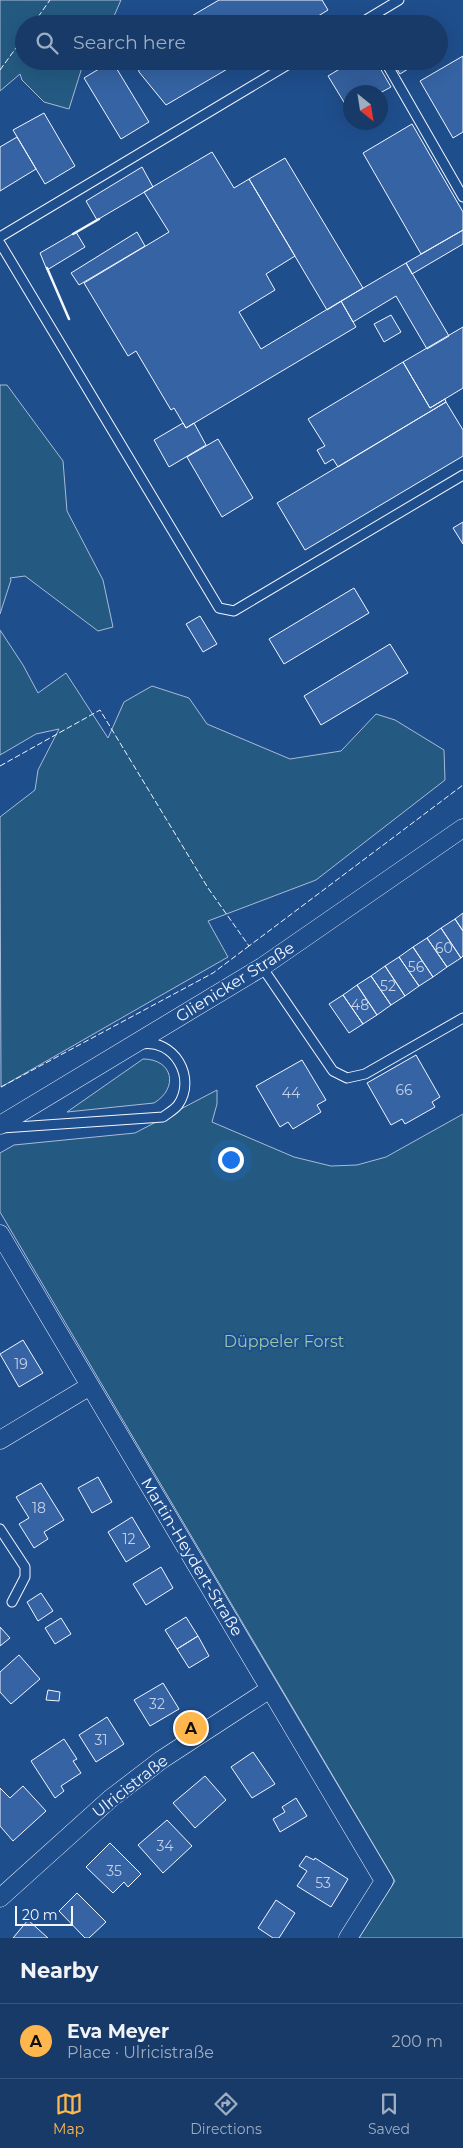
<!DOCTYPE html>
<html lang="en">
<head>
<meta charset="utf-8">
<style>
	body { margin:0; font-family:Montserrat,sans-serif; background:#244571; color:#f1f3f6 }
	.compass { position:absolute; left:343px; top:85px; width:45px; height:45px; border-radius:50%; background:#173a69; box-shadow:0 5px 20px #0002; rotate:150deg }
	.scale { position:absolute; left:15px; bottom:12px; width:58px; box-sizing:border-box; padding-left:5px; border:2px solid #f2f6ff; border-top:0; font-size:14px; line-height:18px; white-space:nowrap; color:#f2f6ff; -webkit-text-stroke:4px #1f4e8c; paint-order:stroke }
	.you { position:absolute; left:230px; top:1159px; width:18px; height:18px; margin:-12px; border:4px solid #fff; border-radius:50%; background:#1a73e8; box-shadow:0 0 0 8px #1a73e833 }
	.badge { display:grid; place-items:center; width:32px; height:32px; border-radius:50%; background:#ffb74d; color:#111; font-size:16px; font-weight:700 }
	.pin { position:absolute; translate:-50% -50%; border:2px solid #fff; box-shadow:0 1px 5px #0006 }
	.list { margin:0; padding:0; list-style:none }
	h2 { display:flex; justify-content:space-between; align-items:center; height:65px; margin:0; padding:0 20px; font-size:21px }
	h2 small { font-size:16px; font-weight:400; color:#9eadc0 }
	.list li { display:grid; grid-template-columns:32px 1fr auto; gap:15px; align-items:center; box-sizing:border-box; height:75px; padding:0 20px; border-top:1px solid #36547d }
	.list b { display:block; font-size:19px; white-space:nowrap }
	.list p { margin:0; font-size:16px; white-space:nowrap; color:#9eadc0 }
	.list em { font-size:16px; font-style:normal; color:#9eadc0 }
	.icon { flex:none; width:28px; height:28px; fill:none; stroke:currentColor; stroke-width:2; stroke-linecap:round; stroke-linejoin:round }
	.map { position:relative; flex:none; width:463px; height:1938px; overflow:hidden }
	.search { position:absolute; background:#173a69; box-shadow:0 5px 20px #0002; left:15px; right:15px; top:15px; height:55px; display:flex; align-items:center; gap:12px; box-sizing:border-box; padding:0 18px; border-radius:28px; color:#9eadc0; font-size:19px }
	.sheet { height:140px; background:#173a69 }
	nav { display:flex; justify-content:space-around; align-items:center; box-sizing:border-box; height:70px; border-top:1px solid #36547d; background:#173a69; font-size:14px; color:#9eadc0 }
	nav a { display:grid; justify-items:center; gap:2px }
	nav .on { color:#ffb74d }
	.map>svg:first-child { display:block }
	.green { fill:#245a82; stroke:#a8bbd7 }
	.building { fill:#3563a3; stroke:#f2f6ff }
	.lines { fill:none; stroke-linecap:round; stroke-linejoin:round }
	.lane-casing { stroke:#f2f6ff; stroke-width:11 }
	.street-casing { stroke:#f2f6ff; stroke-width:19 }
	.lane { stroke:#1f4e8c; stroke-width:9 }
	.street { stroke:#1f4e8c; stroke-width:18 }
	.fence { stroke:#f2f6ff; stroke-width:1; stroke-dasharray:6 2.5; stroke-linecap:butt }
	.wall { stroke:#f2f6ff; stroke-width:2.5 }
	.labels { text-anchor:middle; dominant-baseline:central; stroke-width:4; stroke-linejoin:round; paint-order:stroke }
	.number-label { font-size:14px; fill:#c3d1e8 }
	.street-label { font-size:16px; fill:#f2f6ff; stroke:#1f4e8c }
	.park-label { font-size:16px; fill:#97c8a6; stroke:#1f4e8c }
</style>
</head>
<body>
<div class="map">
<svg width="463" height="1938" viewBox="0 0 463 1938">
	<rect width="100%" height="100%" fill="#1f4e8c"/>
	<path class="green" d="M 0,0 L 121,0 L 111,23 L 24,24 L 24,61 L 84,61 L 69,109 L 44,102 L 22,80 L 20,74 L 0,91 Z
		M 0,385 L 7,385 L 63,461 L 67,511 L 103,580 L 113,627 L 98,631 L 25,576 L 10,578 L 11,580 L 0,614 Z
		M 0,630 L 23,665 L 38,693 L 66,673 L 108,738 L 124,702 L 152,686 L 189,698 L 207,724 L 290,759 L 341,751 L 376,714 L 395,720 L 444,750 L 445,780 L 316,880 L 208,921 L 228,957 L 1,1087 L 0,817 L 35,790 L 38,770 L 59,729 L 36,734 L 0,755 Z
		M 143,1059 C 173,1059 179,1088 154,1103 L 67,1112 Z
		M 217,1090 L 217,1104 L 212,1122 L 294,1157 L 331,1166 L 357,1165 L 386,1157 L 463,1114 L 463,1938 L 359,1938 L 395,1881 L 0,1212 L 0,1153 L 14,1145 L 135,1133 Z"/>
	<path class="building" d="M 219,0 L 322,0 L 328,10 L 305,24 L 178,24 Z
		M 463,56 L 463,132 L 453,138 L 420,81 Z
		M 112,61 L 149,122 L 121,139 L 84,78 Z
		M 137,61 L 241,61 L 166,105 L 139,72 Z
		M 353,61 L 376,61 L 391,87 L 380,93 L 350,92 L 350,112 L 328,76 Z
		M 392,61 L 421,61 L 400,74 Z
		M 44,113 L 75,166 L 45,184 L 13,130 Z
		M 412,124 L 463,212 L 463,230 L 421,254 L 363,153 Z
		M 17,137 L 36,169 L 0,191 L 0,147 Z
		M 212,152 L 234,188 L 249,179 L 295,256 L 266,274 L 275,290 L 239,312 L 261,349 L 341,301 L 356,327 L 186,428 L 174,408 L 171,410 L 136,351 L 128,356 L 84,283 L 169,232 L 144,192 Z
		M 285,158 L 363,288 L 327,310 L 249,179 Z
		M 142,167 L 153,187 L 97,220 L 86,201 Z
		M 463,230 L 463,244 L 412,274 L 406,263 Z
		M 76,232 L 85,247 L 47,270 L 40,253 Z
		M 137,232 L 145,246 L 79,285 L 71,273 Z
		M 406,263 L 449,336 L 427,349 L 396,296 L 353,322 L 341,301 Z
		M 391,315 L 401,332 L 384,342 L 374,324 Z
		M 463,327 L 463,388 L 430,408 L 403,362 Z
		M 403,362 L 430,408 L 445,399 L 446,402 L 338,467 L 333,459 L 325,464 L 317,450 L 325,446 L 308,419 Z
		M 446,402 L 463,430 L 463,456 L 305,550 L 277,503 Z
		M 183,423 L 186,428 L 194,423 L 206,445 L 169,467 L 154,440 Z
		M 218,439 L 253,498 L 222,517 L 187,457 Z
		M 463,522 L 463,544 L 453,528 Z
		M 354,588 L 369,613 L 284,664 L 269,639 Z
		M 200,616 L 217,644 L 203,652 L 186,624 Z
		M 390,644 L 408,673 L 321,725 L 304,696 Z
		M 463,913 L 463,931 L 455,919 Z
		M 455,919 L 463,931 L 463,956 L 461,958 L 441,928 Z
		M 441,928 L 461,958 L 447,967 L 427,938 Z
		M 427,938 L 447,967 L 433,977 L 413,947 Z
		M 413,947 L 433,977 L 419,986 L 399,957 Z
		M 399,957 L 419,986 L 405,996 L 385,966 Z
		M 385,966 L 405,996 L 391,1005 L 371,976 Z
		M 371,976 L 391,1005 L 377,1015 L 357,985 Z
		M 357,985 L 377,1015 L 363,1024 L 343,995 Z
		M 343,995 L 363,1024 L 349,1033 L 329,1004 Z
		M 416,1055 L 440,1097 L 432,1102 L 435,1107 L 405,1124 L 402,1119 L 391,1125 L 367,1083 Z
		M 302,1060 L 326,1100 L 317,1105 L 321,1112 L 293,1129 L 288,1122 L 280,1127 L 256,1086 Z
		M 23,1340 L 43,1373 L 19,1387 L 0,1354 Z
		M 98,1477 L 112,1502 L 92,1513 L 78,1488 Z
		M 41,1483 L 64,1520 L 44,1532 L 48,1539 L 34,1548 L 19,1524 L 29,1518 L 16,1497 Z
		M 132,1517 L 150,1547 L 126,1562 L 108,1532 Z
		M 161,1567 L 173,1588 L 146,1605 L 133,1584 Z
		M 41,1593 L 53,1611 L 38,1621 L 27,1602 Z
		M 186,1617 L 198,1636 L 177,1649 L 165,1630 Z
		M 61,1618 L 71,1634 L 55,1644 L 45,1628 Z
		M 0,1627 L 10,1638 L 0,1646 Z
		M 198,1636 L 209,1656 L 189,1668 L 177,1649 Z
		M 19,1655 L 40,1679 L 11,1704 L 0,1692 L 0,1672 Z
		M 163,1683 L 179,1709 L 150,1726 L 134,1700 Z
		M 48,1690 L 60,1692 L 59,1701 L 46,1700 Z
		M 107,1717 L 124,1744 L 96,1762 L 79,1735 Z
		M 64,1739 L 77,1759 L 73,1761 L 81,1773 L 61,1786 L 64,1791 L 55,1798 L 31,1761 Z
		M 253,1752 L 275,1784 L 252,1798 L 231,1767 Z
		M 205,1776 L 226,1800 L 195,1828 L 173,1803 Z
		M 23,1786 L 46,1811 L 13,1841 L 0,1826 L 0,1788 L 10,1798 Z
		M 296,1798 L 307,1816 L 280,1832 L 273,1819 L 285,1812 L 282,1807 Z
		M 167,1820 L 192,1846 L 163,1873 L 138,1845 Z
		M 110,1843 L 141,1874 L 128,1887 L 124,1882 L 113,1893 L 86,1867 Z
		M 306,1856 L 314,1860 L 315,1858 L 348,1879 L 331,1907 L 297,1886 L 307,1871 L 299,1866 Z
		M 77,1893 L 106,1922 L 89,1938 L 85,1938 L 59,1911 Z
		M 276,1900 L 295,1913 L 279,1938 L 273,1938 L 258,1928 Z
		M 28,1920 L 48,1938 L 13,1938 Z"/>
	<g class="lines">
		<defs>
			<path id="lane" d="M 359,24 L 399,0
				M 385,61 L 463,197
				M 0,237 L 294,61
				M 0,243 L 219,608 L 234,611 L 463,475
				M 262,967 L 333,1071 L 347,1078 L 365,1074 L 463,1018
				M 2,1128 L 163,1117 C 168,1113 174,1110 178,1105 C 197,1078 174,1038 141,1044
				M 0,1529 L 25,1567 L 25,1577 L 12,1602"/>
			<path id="street" d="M 0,1125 L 262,967 L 463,828
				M 0,1234 L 384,1881 L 348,1938
				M 0,1440 L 90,1386
				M 0,1898 L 110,1799 L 161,1760 L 270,1689"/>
		</defs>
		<use href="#lane" class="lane-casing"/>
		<use href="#street" class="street-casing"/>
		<use href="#lane" class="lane"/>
		<use href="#street" class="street"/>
		<path class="fence" d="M 33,24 L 50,0
			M 0,70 L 24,37
			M 0,766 L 100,710 L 208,888 L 249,946 L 463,785
			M 1,1087 L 213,973 L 249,946"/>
		<path class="wall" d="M 73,234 L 99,219
			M 47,268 L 69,319"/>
	</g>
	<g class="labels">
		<g class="number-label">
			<text x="444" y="948">60</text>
			<text x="416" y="967">56</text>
			<text x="388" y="986">52</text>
			<text x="360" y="1005">48</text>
			<text x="404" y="1090">66</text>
			<text x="291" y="1093">44</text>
			<text x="21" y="1364">19</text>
			<text x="39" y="1508">18</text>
			<text x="129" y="1539">12</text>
			<text x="157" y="1704">32</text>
			<text x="101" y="1740">31</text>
			<text x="165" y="1846">34</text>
			<text x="114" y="1871">35</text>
			<text x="323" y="1883">53</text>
		</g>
		<g class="street-label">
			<text transform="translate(235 982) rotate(-32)">Glienicker Straße</text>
			<text transform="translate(192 1557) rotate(59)">Martin-Heydert-Straße</text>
			<text transform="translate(130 1786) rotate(-38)">Ulricistraße</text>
		</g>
		<g class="park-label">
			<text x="284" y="1341">Düppeler Forst</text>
		</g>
	</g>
</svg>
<svg class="compass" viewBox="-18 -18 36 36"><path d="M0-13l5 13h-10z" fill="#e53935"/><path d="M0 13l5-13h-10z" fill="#9eadc0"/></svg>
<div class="scale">20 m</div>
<div class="you"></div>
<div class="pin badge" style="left:191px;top:1728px">A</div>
<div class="search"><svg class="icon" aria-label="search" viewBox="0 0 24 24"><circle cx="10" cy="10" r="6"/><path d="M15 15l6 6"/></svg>Search here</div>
</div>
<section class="sheet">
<h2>Nearby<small></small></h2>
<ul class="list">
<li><span class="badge">A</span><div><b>Eva Meyer</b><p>Place · Ulricistraße</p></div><em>200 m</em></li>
</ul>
</section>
<nav>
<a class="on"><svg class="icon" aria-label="map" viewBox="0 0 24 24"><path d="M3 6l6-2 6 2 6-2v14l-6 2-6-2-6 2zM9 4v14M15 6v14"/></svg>Map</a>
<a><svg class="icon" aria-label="directions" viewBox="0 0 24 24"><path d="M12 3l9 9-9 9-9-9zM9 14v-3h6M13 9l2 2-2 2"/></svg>Directions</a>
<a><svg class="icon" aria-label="saved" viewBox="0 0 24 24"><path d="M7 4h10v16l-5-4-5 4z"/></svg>Saved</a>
</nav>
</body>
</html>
